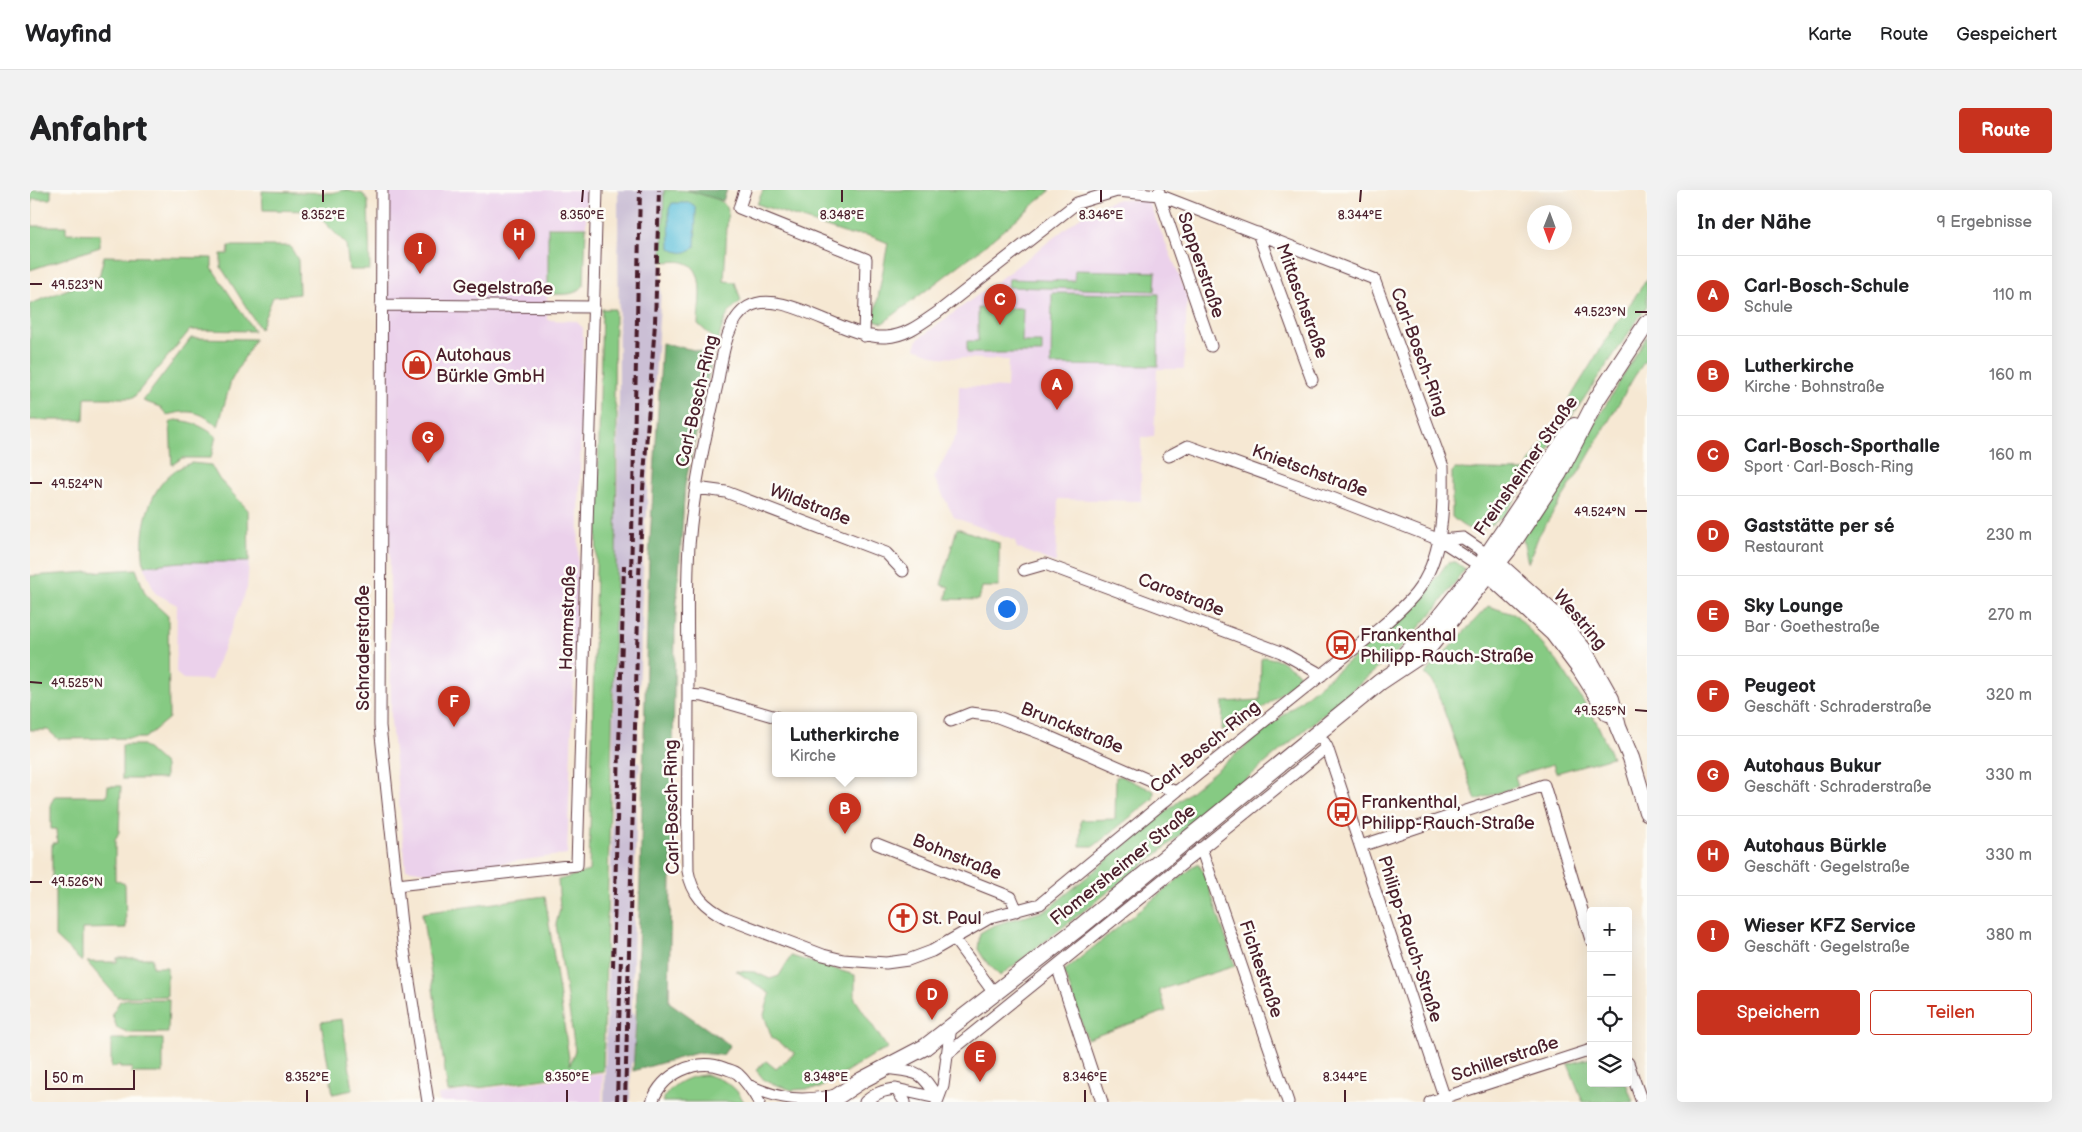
<!DOCTYPE html>
<html lang="de">
<head>
<meta charset="utf-8">
<style>
	body { margin:0; font-family:"Balsamiq Sans",sans-serif; background:#f2f2f2; color:#202124 }
	.controls { position:absolute; right:15px; bottom:15px; display:grid; overflow:hidden; border-radius:5px; box-shadow:0 5px 20px #0002 }
	.controls button { width:45px; height:45px; display:grid; place-items:center; padding:0; border:0; border-bottom:1px solid #e0e0e0; background:#fff; color:#202124; font:25px sans-serif }
	.compass { position:absolute; left:1497px; top:15px; width:45px; height:45px; border-radius:50%; background:#fff; box-shadow:0 5px 20px #0002; rotate:181deg }
	.scale { position:absolute; left:15px; bottom:12px; width:90px; box-sizing:border-box; padding-left:5px; border:2px solid #4a1f2b; border-top:0; font-size:14px; line-height:18px; white-space:nowrap; color:#4a1f2b; -webkit-text-stroke:4px #fdfcf7; paint-order:stroke }
	.you { position:absolute; left:976px; top:418px; width:18px; height:18px; margin:-12px; border:4px solid #fff; border-radius:50%; background:#1a73e8; box-shadow:0 0 0 8px #1a73e833 }
	.badge { display:grid; place-items:center; width:32px; height:32px; border-radius:50%; background:#c8321e; color:#fff; font-size:16px; font-weight:700 }
	.pin { position:absolute; translate:-50% -41px; filter:drop-shadow(0 1px 2px #0008) }
	.pin::after { content:''; position:absolute; top:26px; width:18px; height:15px; background:inherit; clip-path:polygon(0 0,100% 0,50% 100%) }
	.popup { position:absolute; left:742px; top:522px; width:145px; height:65px; box-sizing:border-box; display:grid; place-content:center; border-radius:5px; background:#fff; filter:drop-shadow(0 1px 4px #0005); font-size:16px; white-space:nowrap; color:#757577 }
	.popup b { font-size:19px; color:#202124 }
	.popup::after { content:''; position:absolute; left:50%; top:100%; margin-left:-10px; border:10px solid transparent; border-top-color:#fff }
	.list { margin:0; padding:0; list-style:none }
	h2 { display:flex; justify-content:space-between; align-items:center; height:65px; margin:0; padding:0 20px; font-size:21px }
	h2 small { font-size:16px; font-weight:400; color:#757577 }
	.list li { display:grid; grid-template-columns:32px 1fr auto; gap:15px; align-items:center; box-sizing:border-box; height:80px; padding:0 20px; border-top:1px solid #e0e0e0 }
	.list b { display:block; font-size:19px; white-space:nowrap }
	.list p { margin:0; font-size:16px; white-space:nowrap; color:#757577 }
	.list em { font-size:16px; font-style:normal; color:#757577 }
	.actions { display:flex; gap:10px; padding:15px 20px }
	.actions a { flex:1; padding:11px 0; border:1px solid #c8321e; border-radius:5px; text-align:center; font-size:18px; color:#c8321e }
	.actions .main { background:#c8321e; color:#fff }
	.icon { flex:none; width:28px; height:28px; fill:none; stroke:currentColor; stroke-width:2; stroke-linecap:round; stroke-linejoin:round }
	.map { position:relative; flex:none; width:1617px; height:912px; overflow:hidden; border-radius:5px }
	header { display:flex; align-items:center; gap:30px; box-sizing:border-box; height:70px; padding:0 25px; background:#fff; border-bottom:1px solid #e0e0e0 }
	header strong { font-size:24px }
	nav { display:flex; gap:28px; margin-inline-start:auto; font-size:18px }
	.intro { display:flex; align-items:center; justify-content:space-between; box-sizing:border-box; height:120px; padding:0 30px }
	h1 { margin:0; font-size:35px }
	.button { padding:12px 22px; border-radius:5px; background:#c8321e; color:#fff; font-size:18px; font-weight:700 }
	main { display:flex; gap:30px; padding:0 30px }
	aside { flex:1; background:#fff; border-radius:5px; box-shadow:0 5px 20px #0002 }
	.map>svg:first-child { display:block }
	.built { fill:#ebd1eb }
	.industrial { fill:#cbbfd5 }
	.green { fill:#86ca83; stroke:#687457 }
	.forest { fill:#6cae71; stroke:#5b664e }
	.water { fill:#5cbfda; stroke:#536f82 }
	.lines { fill:none; stroke-linecap:round; stroke-linejoin:round }
	.street-casing { stroke:#643d44; stroke-width:13 }
	.secondary-casing { stroke:#643d44; stroke-width:18 }
	.street { stroke:#fff; stroke-width:11 }
	.secondary { stroke:#fff; stroke-width:16 }
	.rail { stroke:#4a1f2b; stroke-width:4; stroke-dasharray:8 4; stroke-linecap:butt }
	.ticks { fill:none; stroke:#4a1f2b; stroke-width:2 }
	.labels { text-anchor:middle; dominant-baseline:central; stroke-width:5; stroke-linejoin:round; paint-order:stroke }
	.street-label { font-size:18px; fill:#4a1f2b; stroke:#fdfcf7 }
	.poi-label { font-size:18px; fill:#4a1f2b; stroke:#fdfcf7; text-anchor:start }
	.ticks-label { font-size:12px; text-anchor:middle; fill:#4a1f2b; stroke:#fdfcf7; stroke-width:5; stroke-linejoin:round; paint-order:stroke }
</style>
</head>
<body>
<header>
<strong>Wayfind</strong>
<nav><a>Karte</a><a>Route</a><a>Gespeichert</a></nav>
</header>
<div class="intro"><h1>Anfahrt</h1><a class="button">Route</a></div>
<main>
<div class="map">
<svg width="1617" height="912" viewBox="0 0 1617 912">
	<rect width="100%" height="100%" fill="#fdfcf7"/>
	<filter id="ink" filterUnits="userSpaceOnUse"><feTurbulence type="fractalNoise" baseFrequency=".02" numOctaves="2"/><feDisplacementMap in="SourceGraphic" scale="10" xChannelSelector="R" yChannelSelector="G"/><feConvolveMatrix kernelMatrix="1 2 1 2 8 2 1 2 1" color-interpolation-filters="sRGB"/></filter>
	<filter id="wash" filterUnits="userSpaceOnUse"><feTurbulence type="fractalNoise" baseFrequency=".0096" numOctaves="4" result="noise"/><feDisplacementMap in="SourceGraphic" scale="20" xChannelSelector="R" yChannelSelector="G"/><feGaussianBlur stdDeviation="1.12" result="paint"/><feColorMatrix in="noise" values="0 0 0 0 0 0 0 0 0 0 0 0 0 0 0 0 0 1.4 0 .05"/><feComposite in="paint" operator="in"/></filter>
	<g filter="url(#wash)">
		<rect width="100%" height="100%" fill="#f6e8d3"/>
		<path class="built" d="M 357,0 L 557,0 L 556,36 L 518,36 L 517,130 L 546,131 L 553,138 L 548,376 L 537,664 L 401,683 L 376,679 L 361,532 Z
			M 1089,9 L 1118,11 L 1147,80 L 1157,107 L 1154,179 L 1127,179 L 1124,247 L 1111,247 L 1111,311 L 1028,309 L 1026,373 L 987,358 L 985,351 L 924,327 L 904,288 L 928,242 L 929,196 L 977,198 L 978,170 L 909,167 L 885,158 L 888,149 L 986,77 L 1063,17 Z
			M 150,372 L 219,372 L 217,398 L 181,490 L 153,489 L 146,483 L 147,415 L 125,403 L 114,376 Z
			M 573,883 L 572,912 L 409,912 L 408,905 Z"/>
		<path class="industrial" d="M 588,0 L 634,0 L 634,20 L 630,115 L 617,305 L 617,326 L 615,330 L 611,428 L 613,430 L 613,440 L 611,445 L 607,571 L 610,574 L 609,584 L 607,588 L 602,821 L 605,828 L 605,838 L 603,871 L 601,874 L 600,912 L 574,912 L 581,674 L 586,388 L 589,206 Z"/>
		<path class="green" d="M 0,0 L 21,0 L 21,9 L 2,9 L 2,36 L 36,36 L 36,43 L 70,44 L 70,57 L 0,80 Z
			M 314,0 L 333,4 L 338,11 L 340,80 L 319,80 L 316,54 L 283,21 L 233,20 L 232,1 L 301,3 Z
			M 634,0 C 655,0 685,0 698,19 L 694,91 L 705,92 L 711,111 C 695,123 693,133 688,152 L 668,134 C 668,117 677,80 656,73 C 649,70 639,72 632,72 Z
			M 733,0 L 1021,0 L 952,58 L 853,133 L 844,130 L 858,53 C 846,48 834,42 820,45 L 727,14 Z
			M 518,37 L 556,37 L 554,95 C 545,107 532,104 518,104 Z
			M 199,56 L 260,56 L 268,70 L 269,104 L 243,107 L 230,139 L 191,77 L 191,64 L 198,64 Z
			M 74,66 L 182,68 L 182,78 L 224,141 L 160,140 L 103,208 L 55,208 L 54,230 L 0,230 L 0,114 L 69,87 Z
			M 1045,80 L 1126,82 L 1125,101 L 978,97 L 979,89 L 1044,91 Z
			M 1617,89 L 1617,116 L 1474,326 C 1451,342 1444,347 1422,327 L 1422,282 L 1425,279 L 1495,281 L 1582,140 Z
			M 1022,103 L 1129,104 L 1128,176 L 1021,175 Z
			M 948,118 L 993,118 L 992,152 L 1012,152 L 1012,163 L 937,163 L 937,151 L 948,151 Z
			M 572,119 L 585,119 L 584,208 L 587,224 L 586,388 L 573,881 L 418,902 L 392,723 L 515,706 L 540,875 L 545,860 L 526,734 L 530,719 L 528,690 L 559,681 Z
			M 1617,146 L 1617,168 L 1604,187 L 1554,274 L 1509,345 L 1498,373 L 1492,345 L 1544,268 Z
			M 161,148 L 225,149 L 201,191 L 188,237 C 171,221 160,219 137,225 L 130,217 L 113,211 Z
			M 145,230 C 162,231 172,236 186,246 L 181,268 L 152,268 L 142,275 L 140,233 Z
			M 161,273 L 181,275 L 189,289 L 218,320 L 219,372 L 150,372 L 114,376 C 108,338 120,285 161,273 Z
			M 927,338 L 969,353 L 969,397 L 952,397 L 949,410 L 916,409 L 919,397 L 911,395 Z
			M 1418,372 L 1426,372 L 1435,379 L 1406,419 L 1366,463 L 1131,661 L 970,786 L 954,769 L 948,759 L 950,743 C 970,729 996,729 1018,719 L 1371,428 L 1394,404 Z
			M 106,379 L 116,406 L 138,426 L 139,528 L 115,548 L 28,549 L 18,540 L 0,540 L 0,386 Z
			M 1458,416 L 1486,425 L 1527,471 L 1566,531 L 1582,567 L 1526,583 L 1523,574 L 1485,586 L 1488,596 L 1446,610 L 1404,493 L 1395,484 Z
			M 1234,467 L 1250,470 L 1269,483 L 1267,490 L 1209,538 L 1192,540 L 1193,512 L 1230,510 L 1231,469 Z
			M 92,555 L 113,555 L 135,575 L 135,589 L 92,589 Z
			M 1090,586 L 1124,601 L 1123,609 L 1064,656 L 1050,656 L 1051,630 L 1085,629 L 1086,587 Z
			M 78,596 L 91,596 L 89,642 L 85,650 L 85,690 L 95,694 L 96,738 L 52,739 L 52,772 L 25,747 L 25,692 L 22,688 L 22,653 L 27,653 L 26,639 L 21,639 L 21,613 L 25,606 L 77,606 Z
			M 1168,673 L 1175,685 L 1205,776 L 1129,800 L 1136,821 L 1057,849 L 1034,781 Z
			M 761,766 L 825,785 L 825,809 L 858,859 L 841,866 L 790,898 L 762,900 L 735,891 L 726,880 L 736,871 L 746,879 L 765,863 L 742,848 L 734,825 L 740,804 L 706,781 L 724,782 L 740,789 L 749,786 Z
			M 87,768 L 122,768 L 122,777 L 137,777 L 137,806 L 87,807 L 57,772 L 87,772 Z
			M 97,809 L 139,809 L 138,843 L 100,843 L 87,838 L 82,824 L 90,811 Z
			M 312,829 L 323,900 L 303,904 L 291,832 Z
			M 81,849 L 133,849 L 133,883 L 102,883 L 102,878 L 90,878 L 90,875 L 81,878 Z
			M 1561,868 L 1561,893 L 1596,893 L 1603,912 L 1553,912 L 1538,874 Z
			M 676,885 C 694,889 706,896 714,912 L 632,912 C 640,894 657,886 676,885 Z"/>
		<path class="forest" d="M 657,0 L 697,0 L 693,11 Z
			M 632,153 L 683,164 L 655,295 L 645,441 L 639,812 L 700,855 L 693,865 L 667,863 L 603,881 L 606,831 L 619,366 Z"/>
		<path class="water" d="M 642,13 L 661,13 L 666,19 L 665,57 C 656,64 650,64 640,58 L 639,19 Z"/>
	</g>
	<g filter="url(#ink)">
		<g class="lines">
			<defs>
				<path id="street" d="M 352,0 L 350,536 L 373,753 L 398,912
					M 715,0 L 709,18 L 836,69 L 834,146
					M 1087,1 L 1129,5 L 1344,89 L 1413,277 C 1414,320 1413,368 1386,403 C 1374,418 1359,430 1344,443 L 1146,602 L 1010,714 L 961,727 L 902,761 L 878,770 L 856,773 L 813,770 L 793,765 L 696,728 C 675,717 662,705 658,681 C 657,617 658,553 658,489 C 658,445 656,400 659,356 C 663,301 675,248 687,195 C 692,171 695,131 718,117 C 752,96 816,150 856,147 C 876,146 892,133 908,122 L 1047,13 Z
					M 1129,2 L 1129,5 L 1181,156
					M 1228,43 L 1282,190
					M 351,115 L 564,117
					M 1139,266 L 1158,256 L 1302,308 L 1410,350 L 1450,376
					M 666,298 L 696,302 L 856,363 L 873,381
					M 1410,350 L 1433,348 L 1458,365
					M 994,380 L 1015,374 L 1251,462 L 1292,485
					M 658,505 L 673,506 L 746,527
					M 921,531 L 941,523 L 965,526 L 1015,545 L 1146,602
					M 1294,552 L 1297,557 L 1416,912
					M 847,654 L 981,707 L 987,721
					M 1331,656 L 1514,595 L 1561,750
					M 1171,658 L 1258,912
					M 367,695 L 547,675 L 567,0
					M 925,750 L 964,803
					M 1027,776 L 1072,912
					M 916,865 L 1297,557
					M 1598,873 L 1612,912
					M 855,878 C 886,882 891,879 907,908
					M 720,896 C 751,910 772,912 806,905
					M 866,899 L 907,908
					M 622,912 C 632,884 666,867 694,878 C 699,880 705,881 708,884 C 717,892 723,902 729,912
					M 835,912 C 845,904 852,900 866,899 L 875,912
					M 907,912 L 913,896 L 921,836
					M 1400,912 L 1561,860"/>
				<path id="secondary" d="M 1460,367 L 1526,426 L 1553,459 L 1581,509 L 1588,537 L 1601,568 L 1617,622
					M 1452,378 L 1523,443 L 1550,479 L 1578,523
					M 1368,472 L 1407,430 L 1450,376 L 1544,236
					M 799,912 L 832,890 L 895,857 L 1050,737 L 1350,492 L 1395,462 L 1478,360 L 1529,283 L 1567,209 L 1617,133"/>
			</defs>
			<use href="#street" class="street-casing"/>
			<use href="#secondary" class="secondary-casing"/>
			<use href="#street" class="street"/>
			<use href="#secondary" class="secondary"/>
			<path class="rail" d="M 601,387 L 610,0
				M 583,777 L 594,375
				M 587,912 L 591,765
				M 595,912 L 609,387 L 613,299 L 625,133 L 629,0"/>
		</g>
	</g>
	<path class="ticks" d="M 293,12 L 293,0M 552,12 L 553,0M 812,12 L 812,0M 1071,12 L 1071,0M 1330,12 L 1331,0M 0,94 L 12,94M 1605,122 L 1617,122M 0,293 L 12,293M 1605,321 L 1617,321M 0,492 L 12,493M 1605,520 L 1617,521M 0,692 L 12,692M 277,912 L 277,900M 537,912 L 537,900M 796,912 L 796,900M 1055,912 L 1055,900M 1315,912 L 1315,900"/>
	<defs>
		<symbol id="shop-ring" viewBox="-11 -11 22 22"><circle r="9.5" fill="#fdfcf7" stroke="#c8321e" stroke-width="1.5"/><path d="M-5-2.5h2.3a2.7 3.5 0 0 1 5.4 0H5L5.5 6h-11ZM-1.5-2.5h3a1.5 2.3 0 0 0-3 0Z" fill="#c8321e"/></symbol>
		<symbol id="bus-ring" viewBox="-11 -11 22 22"><circle r="9.5" fill="#fdfcf7" stroke="#c8321e" stroke-width="1.5"/><path d="M-5-6H5V4H4V6H2V4H-2V6H-4V4H-5ZM-3.5-4V0h7V-4ZM-3.5 1.2v1.5H-2V1.2ZM2 1.2v1.5H3.5V1.2Z" fill="#c8321e"/></symbol>
		<symbol id="church-ring" viewBox="-11 -11 22 22"><circle r="9.5" fill="#fdfcf7" stroke="#c8321e" stroke-width="1.5"/><path d="M-1.2-6h2.4v3.5h3.3v2.4h-3.3V6h-2.4V-.1h-3.3v-2.4h3.3Z" fill="#c8321e"/></symbol>
	</defs>
	<g fill-rule="evenodd">
		<use href="#shop-ring" x="371" y="159" width="32" height="32"/>
		<use href="#bus-ring" x="1295" y="439" width="32" height="32"/>
		<use href="#bus-ring" x="1296" y="606" width="32" height="32"/>
		<use href="#church-ring" x="857" y="712" width="32" height="32"/>
	</g>
	<g class="labels">
		<g class="street-label">
			<text transform="translate(1171 75) rotate(71)">Sapperstraße</text>
			<text transform="translate(473 98) rotate(1)">Gegelstraße</text>
			<text transform="translate(1272 111) rotate(70)">Mittaschstraße</text>
			<text transform="translate(1389 162) rotate(70)">Carl-Bosch-Ring</text>
			<text transform="translate(667 211) rotate(-77)">Carl-Bosch-Ring</text>
			<text transform="translate(1496 276) rotate(-55)">Freinsheimer Straße</text>
			<text transform="translate(1280 281) rotate(20)">Knietschstraße</text>
			<text transform="translate(780 315) rotate(21)">Wildstraße</text>
			<text transform="translate(1151 405) rotate(21)">Carostraße</text>
			<text transform="translate(538 428) rotate(-88)">Hammstraße</text>
			<text transform="translate(1550 430) rotate(50)">Westring</text>
			<text transform="translate(333 458) rotate(-90)">Schraderstraße</text>
			<text transform="translate(1042 538) rotate(22)">Brunckstraße</text>
			<text transform="translate(1175 557) rotate(-39)">Carl-Bosch-Ring</text>
			<text transform="translate(642 617) rotate(-91)">Carl-Bosch-Ring</text>
			<text transform="translate(927 667) rotate(22)">Bohnstraße</text>
			<text transform="translate(1093 675) rotate(-39)">Flomersheimer Straße</text>
			<text transform="translate(1380 749) rotate(72)">Philipp-Rauch-Straße</text>
			<text transform="translate(1231 779) rotate(71)">Fichtestraße</text>
			<text transform="translate(1475 869) rotate(-18)">Schillerstraße</text>
		</g>
		<g class="poi-label">
			<text x="406" y="165">Autohaus<tspan x="406" dy="21">Bürkle GmbH</tspan></text>
			<text x="1330" y="445">Frankenthal<tspan x="1330" dy="21">Philipp-Rauch-Straße</tspan></text>
			<text x="1331" y="612">Frankenthal,<tspan x="1331" dy="21">Philipp-Rauch-Straße</tspan></text>
			<text x="892" y="728">St. Paul</text>
		</g>
	</g>
	<g class="ticks-label">
		<text x="293" y="29">8.352°E</text>
		<text x="552" y="29">8.350°E</text>
		<text x="812" y="29">8.348°E</text>
		<text x="1071" y="29">8.346°E</text>
		<text x="1330" y="29">8.344°E</text>
		<text x="47" y="99">49.523°N</text>
		<text x="1570" y="126">49.523°N</text>
		<text x="47" y="298">49.524°N</text>
		<text x="1570" y="326">49.524°N</text>
		<text x="47" y="497">49.525°N</text>
		<text x="1570" y="525">49.525°N</text>
		<text x="47" y="696">49.526°N</text>
		<text x="277" y="891">8.352°E</text>
		<text x="537" y="891">8.350°E</text>
		<text x="796" y="891">8.348°E</text>
		<text x="1055" y="891">8.346°E</text>
		<text x="1315" y="891">8.344°E</text>
	</g>
</svg>
<div class="controls">
<button>+</button>
<button>−</button>
<button><svg class="icon" aria-label="locate" viewBox="0 0 24 24"><circle cx="12" cy="12" r="6"/><path d="M12 2v4M12 18v4M2 12h4M18 12h4"/></svg></button>
<button><svg class="icon" aria-label="layers" viewBox="0 0 24 24"><path d="M12 4l9 5-9 5-9-5zM3 14l9 5 9-5"/></svg></button>
</div>
<svg class="compass" viewBox="-18 -18 36 36"><path d="M0-13l5 13h-10z" fill="#e53935"/><path d="M0 13l5-13h-10z" fill="#757577"/></svg>
<div class="scale">50 m</div>
<div class="you"></div>
<div class="pin badge" style="left:1027px;top:220px">A</div>
<div class="pin badge" style="left:815px;top:644px">B</div>
<div class="popup"><b>Lutherkirche</b>Kirche</div>
<div class="pin badge" style="left:970px;top:135px">C</div>
<div class="pin badge" style="left:902px;top:830px">D</div>
<div class="pin badge" style="left:950px;top:892px">E</div>
<div class="pin badge" style="left:424px;top:537px">F</div>
<div class="pin badge" style="left:398px;top:273px">G</div>
<div class="pin badge" style="left:489px;top:70px">H</div>
<div class="pin badge" style="left:390px;top:84px">I</div>
</div>
<aside>
<h2>In der Nähe<small>9 Ergebnisse</small></h2>
<ul class="list">
<li><span class="badge">A</span><div><b>Carl-Bosch-Schule</b><p>Schule</p></div><em>110 m</em></li>
<li><span class="badge">B</span><div><b>Lutherkirche</b><p>Kirche · Bohnstraße</p></div><em>160 m</em></li>
<li><span class="badge">C</span><div><b>Carl-Bosch-Sporthalle</b><p>Sport · Carl-Bosch-Ring</p></div><em>160 m</em></li>
<li><span class="badge">D</span><div><b>Gaststätte per sé</b><p>Restaurant</p></div><em>230 m</em></li>
<li><span class="badge">E</span><div><b>Sky Lounge</b><p>Bar · Goethestraße</p></div><em>270 m</em></li>
<li><span class="badge">F</span><div><b>Peugeot</b><p>Geschäft · Schraderstraße</p></div><em>320 m</em></li>
<li><span class="badge">G</span><div><b>Autohaus Bukur</b><p>Geschäft · Schraderstraße</p></div><em>330 m</em></li>
<li><span class="badge">H</span><div><b>Autohaus Bürkle</b><p>Geschäft · Gegelstraße</p></div><em>330 m</em></li>
<li><span class="badge">I</span><div><b>Wieser KFZ Service</b><p>Geschäft · Gegelstraße</p></div><em>380 m</em></li>
</ul>
<div class="actions"><a class="main">Speichern</a><a>Teilen</a></div>
</aside>
</main>
</body>
</html>
